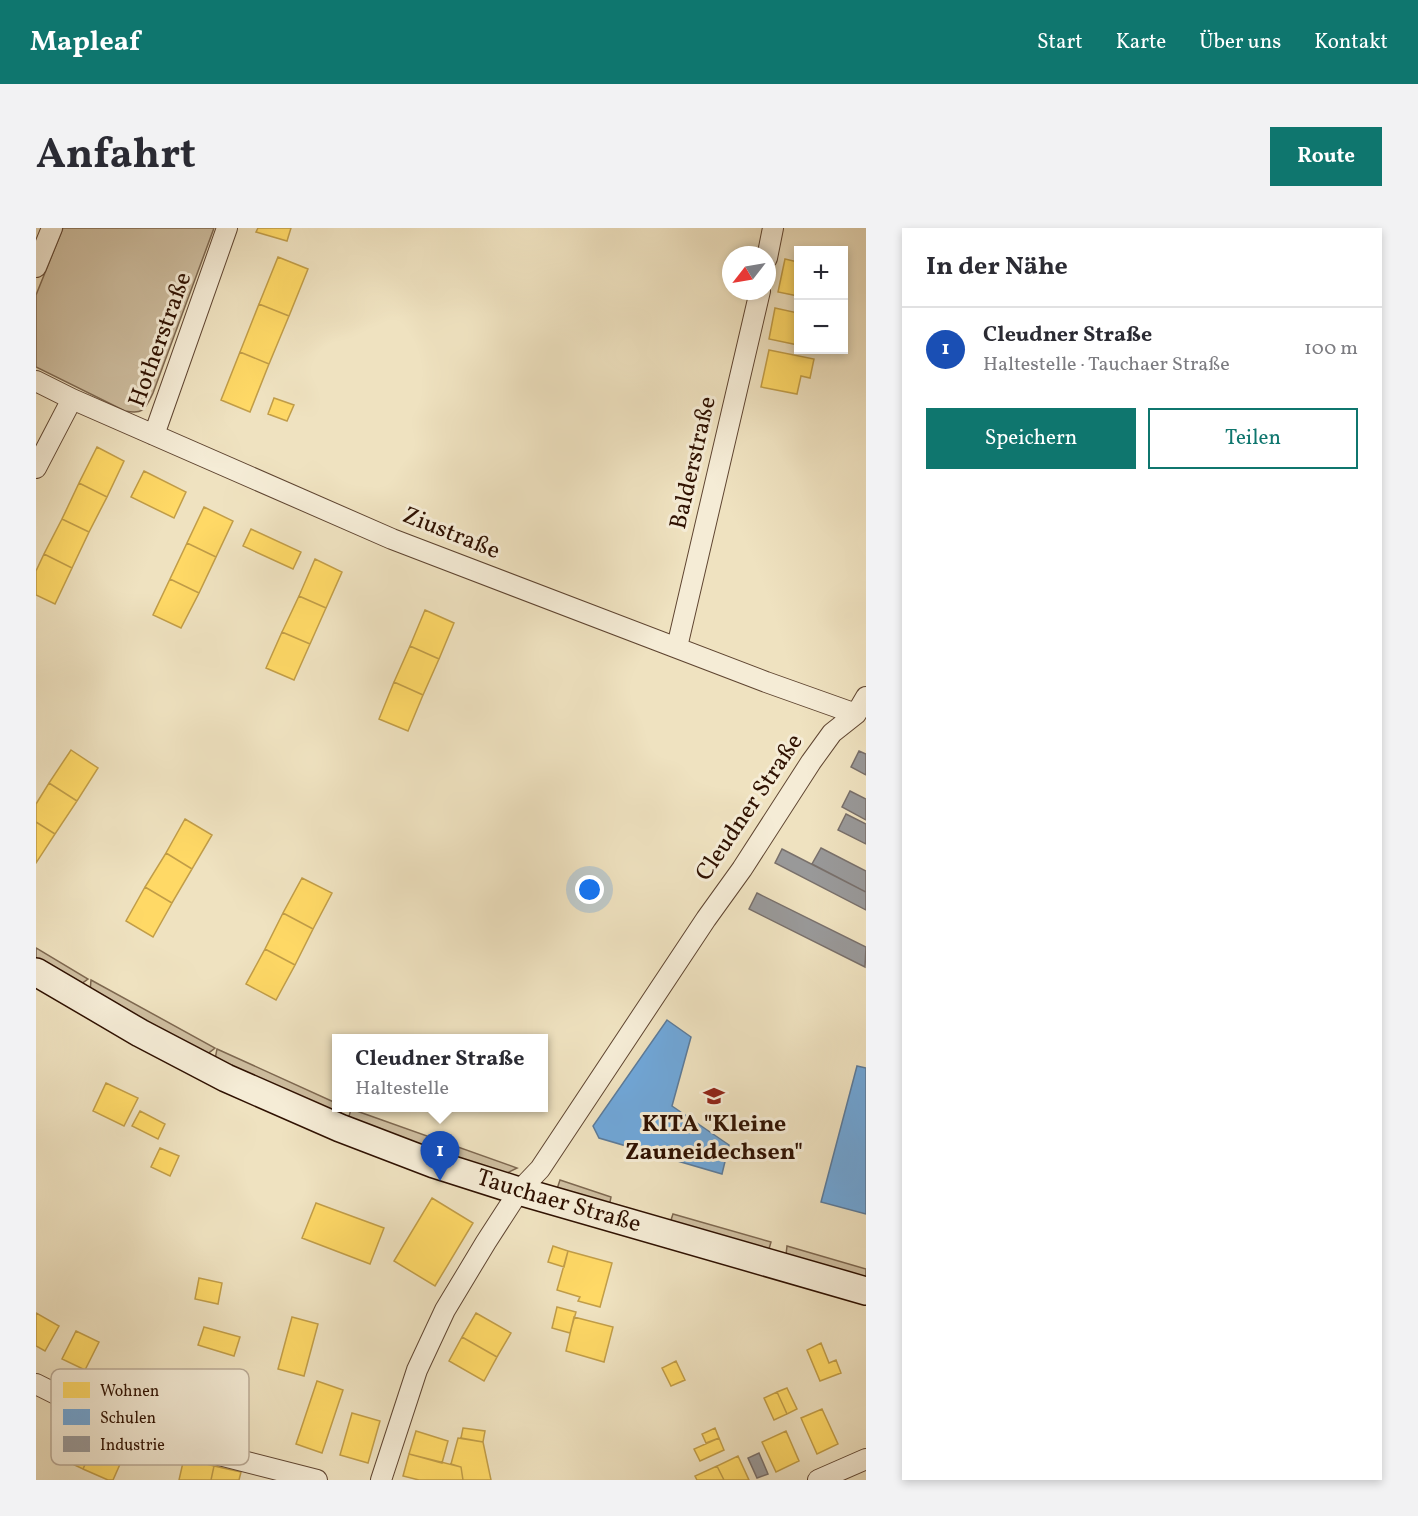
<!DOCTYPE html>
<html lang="de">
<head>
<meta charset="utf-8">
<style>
	body { margin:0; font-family:Vollkorn,serif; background:#f2f2f3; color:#2b2b33 }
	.controls { position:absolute; right:18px; top:18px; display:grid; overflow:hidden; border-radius:0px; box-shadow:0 3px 9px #0003 }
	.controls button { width:54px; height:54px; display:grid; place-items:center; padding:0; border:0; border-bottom:2px solid #e1e1e2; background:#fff; color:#2b2b33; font:30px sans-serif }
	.compass { position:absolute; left:686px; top:18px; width:54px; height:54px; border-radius:50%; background:#fff; box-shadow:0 3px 9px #0003; rotate:239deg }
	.you { position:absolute; left:554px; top:662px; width:21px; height:21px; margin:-15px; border:4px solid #fff; border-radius:50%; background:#1a73e8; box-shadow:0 0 0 9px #1a73e833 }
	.badge { display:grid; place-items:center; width:39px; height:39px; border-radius:50%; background:#0f766e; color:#fff; font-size:20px; font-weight:700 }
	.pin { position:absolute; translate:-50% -50px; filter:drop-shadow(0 2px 3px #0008) }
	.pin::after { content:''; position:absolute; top:32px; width:21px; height:18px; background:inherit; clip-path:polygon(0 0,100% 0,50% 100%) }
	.popup { position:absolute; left:296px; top:806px; width:216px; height:78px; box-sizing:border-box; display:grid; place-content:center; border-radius:0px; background:#fff; filter:drop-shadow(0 2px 4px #0005); font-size:20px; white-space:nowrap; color:#7c7c81 }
	.popup b { font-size:22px; color:#2b2b33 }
	.popup::after { content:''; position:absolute; left:50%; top:100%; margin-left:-12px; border:12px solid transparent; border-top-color:#fff }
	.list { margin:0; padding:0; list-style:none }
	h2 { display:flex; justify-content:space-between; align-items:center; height:78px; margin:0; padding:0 24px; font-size:26px }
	h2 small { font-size:20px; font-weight:400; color:#7c7c81 }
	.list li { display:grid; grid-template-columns:39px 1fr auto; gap:18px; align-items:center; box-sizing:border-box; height:84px; padding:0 24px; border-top:2px solid #e1e1e2 }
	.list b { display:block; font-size:22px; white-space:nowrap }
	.list p { margin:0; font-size:20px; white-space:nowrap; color:#7c7c81 }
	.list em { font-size:20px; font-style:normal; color:#7c7c81 }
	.actions { display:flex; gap:12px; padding:18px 24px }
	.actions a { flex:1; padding:14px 0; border:2px solid #0f766e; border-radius:0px; text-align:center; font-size:21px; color:#0f766e }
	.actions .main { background:#0f766e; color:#fff }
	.map { position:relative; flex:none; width:830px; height:1252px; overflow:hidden; border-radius:0px }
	header { display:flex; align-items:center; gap:36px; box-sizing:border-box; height:84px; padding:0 30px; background:#0f766e; color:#fff }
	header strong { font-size:28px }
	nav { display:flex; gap:33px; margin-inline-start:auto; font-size:21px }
	.intro { display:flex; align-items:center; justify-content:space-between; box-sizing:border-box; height:144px; padding:0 36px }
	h1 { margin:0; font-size:42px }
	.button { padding:15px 27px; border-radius:0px; background:#0f766e; color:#fff; font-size:21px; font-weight:700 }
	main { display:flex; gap:36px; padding:0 36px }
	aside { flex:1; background:#fff; border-radius:0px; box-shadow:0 3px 9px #0003 }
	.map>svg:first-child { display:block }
	.green { fill:#cebea0; stroke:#7e6850; stroke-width:1.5 }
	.homes { fill:#ffd966; stroke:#c19d48; stroke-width:1.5 }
	.schools { fill:#6fa8dc; stroke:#5c7b9a; stroke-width:1.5 }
	.industry { fill:#999; stroke:#79706b; stroke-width:1.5 }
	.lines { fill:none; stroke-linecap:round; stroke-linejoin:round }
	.street-casing { stroke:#5f4531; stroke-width:22 }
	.secondary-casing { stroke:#2f1101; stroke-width:30 }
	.street { stroke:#f5ecd6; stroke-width:20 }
	.secondary { stroke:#f5ecd6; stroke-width:27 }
	.labels { text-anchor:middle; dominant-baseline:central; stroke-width:6; stroke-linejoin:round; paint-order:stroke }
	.street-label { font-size:24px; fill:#2f1101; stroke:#f5ecd6 }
	.poi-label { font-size:24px; font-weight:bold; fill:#2f1101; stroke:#f5ecd6 }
	.key { fill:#f5ecd6; stroke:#baaa96; stroke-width:1.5 }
	.key-label { font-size:16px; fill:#2f1101 }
</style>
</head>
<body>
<header>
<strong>Mapleaf</strong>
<nav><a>Start</a><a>Karte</a><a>Über uns</a><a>Kontakt</a></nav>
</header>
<div class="intro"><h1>Anfahrt</h1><a class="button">Route</a></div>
<main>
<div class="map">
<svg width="830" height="1252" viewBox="0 0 830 1252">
	<rect width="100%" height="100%" fill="#efe2c0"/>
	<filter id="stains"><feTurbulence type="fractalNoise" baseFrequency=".00333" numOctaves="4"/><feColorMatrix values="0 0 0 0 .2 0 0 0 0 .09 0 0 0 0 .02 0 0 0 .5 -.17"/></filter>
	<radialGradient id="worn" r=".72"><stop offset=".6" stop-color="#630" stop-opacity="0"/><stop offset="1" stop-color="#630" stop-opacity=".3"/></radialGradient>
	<path class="green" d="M 27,0 L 178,0 L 117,165 C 109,181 108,187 89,183 L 0,139 L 0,67 Z
		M 0,720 L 52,751 L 42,758 L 0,733 Z
		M 55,752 L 179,820 L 170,827 L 54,764 Z
		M 181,821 L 300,875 L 300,880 L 308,880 L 303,887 L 179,831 Z
		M 315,881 L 481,940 L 469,946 L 461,945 L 312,892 Z
		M 524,952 L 575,969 L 573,979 L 521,961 Z
		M 637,986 L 735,1014 L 733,1021 L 728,1023 L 634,995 Z
		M 751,1018 L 830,1041 L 830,1051 L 750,1027 Z"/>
	<path class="homes" d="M 222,0 L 255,0 L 251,13 L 220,4 Z
		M 242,29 L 272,41 L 253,88 L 223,76 Z
		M 749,31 L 762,34 L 762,68 L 742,64 Z
		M 223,76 L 253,88 L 233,136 L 204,124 Z
		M 739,80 L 762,85 L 762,117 L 733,111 Z
		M 733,122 L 778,131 L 774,150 L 765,148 L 761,166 L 725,159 Z
		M 204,124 L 233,136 L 214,184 L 185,172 Z
		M 238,170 L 258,177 L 251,193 L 232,186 Z
		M 61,219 L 88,233 L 71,269 L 43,255 Z
		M 108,243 L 150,264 L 138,290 L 95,269 Z
		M 43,255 L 71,269 L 53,304 L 26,291 Z
		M 168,279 L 197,293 L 180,329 L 151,315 Z
		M 26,291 L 53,304 L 36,340 L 8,326 Z
		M 215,301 L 265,324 L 257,341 L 207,318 Z
		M 151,315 L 180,329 L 163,365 L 134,351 Z
		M 8,326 L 36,340 L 19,376 L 0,367 L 0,343 Z
		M 279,331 L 306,344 L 290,380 L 263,368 Z
		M 134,351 L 163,365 L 145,400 L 117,387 Z
		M 263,368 L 290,380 L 274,416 L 246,404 Z
		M 389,382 L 418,395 L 403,431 L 374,418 Z
		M 246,404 L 274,416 L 258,452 L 230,440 Z
		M 374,418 L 403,431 L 387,467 L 358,454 Z
		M 358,454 L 387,467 L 372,503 L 343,491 Z
		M 35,522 L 62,540 L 41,573 L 13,555 Z
		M 13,555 L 41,573 L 19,606 L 0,594 L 0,576 Z
		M 149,591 L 176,607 L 156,641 L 130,625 Z
		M 0,594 L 19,606 L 0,635 Z
		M 130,625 L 156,641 L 136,675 L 109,659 Z
		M 266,650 L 296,665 L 277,701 L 247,685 Z
		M 109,659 L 136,675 L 117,709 L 90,693 Z
		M 247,685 L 277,701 L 259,737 L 229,721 Z
		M 229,721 L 259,737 L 240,772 L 210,756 Z
		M 70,855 L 102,870 L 88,898 L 57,883 Z
		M 104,883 L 129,896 L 122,911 L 96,898 Z
		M 124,920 L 143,928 L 134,948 L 115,939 Z
		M 396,970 L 437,995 L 399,1058 L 358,1033 Z
		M 280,975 L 348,1000 L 334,1036 L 266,1010 Z
		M 517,1018 L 532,1023 L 528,1039 L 512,1034 Z
		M 532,1023 L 576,1035 L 564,1079 L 542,1073 L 544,1069 L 521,1062 Z
		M 163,1050 L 186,1055 L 182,1076 L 159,1071 Z
		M 521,1079 L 540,1084 L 534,1105 L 516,1100 Z
		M 0,1085 L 23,1098 L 9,1123 L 0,1118 Z
		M 440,1085 L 475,1105 L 461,1129 L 426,1109 Z
		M 256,1089 L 282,1096 L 268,1148 L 242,1141 Z
		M 538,1089 L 577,1099 L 568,1134 L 530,1123 Z
		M 168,1099 L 204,1109 L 198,1128 L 162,1117 Z
		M 40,1103 L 63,1114 L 49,1142 L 26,1131 Z
		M 426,1109 L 461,1129 L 448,1153 L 413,1133 Z
		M 785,1115 L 793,1135 L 800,1132 L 805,1145 L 784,1153 L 771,1122 Z
		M 640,1133 L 649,1152 L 635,1158 L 626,1140 Z
		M 281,1153 L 307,1162 L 286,1225 L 260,1216 Z
		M 751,1160 L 761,1181 L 751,1186 L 741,1164 Z
		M 741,1164 L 751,1186 L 738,1192 L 728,1170 Z
		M 786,1181 L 802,1216 L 781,1226 L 765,1190 Z
		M 316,1185 L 344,1193 L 332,1235 L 304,1227 Z
		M 32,1199 L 60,1212 L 47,1241 L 19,1228 Z
		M 427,1200 L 449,1203 L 447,1214 L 425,1210 Z
		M 679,1200 L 683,1210 L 670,1215 L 666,1206 Z
		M 380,1203 L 412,1213 L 406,1235 L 373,1226 Z
		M 750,1203 L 763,1233 L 740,1244 L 726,1214 Z
		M 422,1210 L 447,1214 L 455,1252 L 427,1252 L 425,1239 L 415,1236 Z
		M 683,1210 L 688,1222 L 664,1233 L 658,1221 Z
		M 60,1212 L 89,1225 L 77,1252 L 72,1252 L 47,1241 Z
		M 373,1226 L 425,1239 L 427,1252 L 383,1252 L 367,1248 Z
		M 702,1228 L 713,1252 L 688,1252 L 681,1238 Z
		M 148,1230 L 178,1238 L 175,1252 L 143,1252 Z
		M 178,1238 L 205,1244 L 203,1252 L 175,1252 Z
		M 681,1238 L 688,1252 L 661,1252 L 659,1248 Z"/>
	<path class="schools" d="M 631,792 L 655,809 L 636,878 L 693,917 L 686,946 L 563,910 L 557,898 Z
		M 821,838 L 830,840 L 830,986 L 785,974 Z"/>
	<path class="industry" d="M 823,523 L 830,526 L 830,547 L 815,539 Z
		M 814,563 L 830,571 L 830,592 L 806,579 Z
		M 810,586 L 830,596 L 830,616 L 802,602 Z
		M 785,620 L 830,643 L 830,664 L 776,636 Z
		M 746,621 L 830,664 L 830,682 L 739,635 Z
		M 721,665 L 830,719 L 829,739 L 713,681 Z
		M 723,1225 L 732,1246 L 721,1250 L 712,1230 Z"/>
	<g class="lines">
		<defs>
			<path id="street" d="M 731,30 L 737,0
				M 0,39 L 16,0
				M 0,153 L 36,171 L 356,311 L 730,454 L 820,486
				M 118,207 L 191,0
				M 0,240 L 36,171
				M 641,419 L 724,63
				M 0,1156 L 66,1189 L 156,1220 L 281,1252
				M 345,1252 L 381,1142 L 409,1082 L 450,1014 L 483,963 L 504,941 L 670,691 L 706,641 L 775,534 L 796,505 L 820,486 L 830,469
				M 782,1252 L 830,1231"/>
			<g id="secondary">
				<path id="s1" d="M 0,744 L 104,805 L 190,850 L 304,900 L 398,936 L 483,963 L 830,1063"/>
			</g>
		</defs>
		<use href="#street" class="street-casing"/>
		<use href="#secondary" class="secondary-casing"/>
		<use href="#street" class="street"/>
		<use href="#secondary" class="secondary"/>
	</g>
	<defs>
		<symbol id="school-bare" viewBox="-9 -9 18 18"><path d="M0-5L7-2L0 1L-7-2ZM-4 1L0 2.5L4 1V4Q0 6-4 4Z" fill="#8f2418" stroke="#f5ecd6" stroke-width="2.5" paint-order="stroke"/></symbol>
	</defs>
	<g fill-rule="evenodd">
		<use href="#school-bare" x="663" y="853" width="30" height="30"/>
	</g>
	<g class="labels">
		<g class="street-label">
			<text transform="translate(125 112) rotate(-70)">Hotherstraße</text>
			<text transform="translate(658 235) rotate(-77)">Balderstraße</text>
			<text transform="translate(415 306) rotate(22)">Ziustraße</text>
			<text transform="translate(714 580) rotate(-56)">Cleudner Straße</text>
			<text stroke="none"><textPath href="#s1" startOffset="573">Tauchaer Straße</textPath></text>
		</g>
		<g class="poi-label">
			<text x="678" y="897">KITA "Kleine<tspan x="678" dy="28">Zauneidechsen"</tspan></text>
		</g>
	</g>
	<rect x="15" y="1141" width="198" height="96" rx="9" class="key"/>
	<rect x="27" y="1154" width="27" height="16" fill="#ffd966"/>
	<rect x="27" y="1181" width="27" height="16" fill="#6fa8dc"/>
	<rect x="27" y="1208" width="27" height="16" fill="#999"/>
	<g class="key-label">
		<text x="64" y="1168">Wohnen</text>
		<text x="64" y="1195">Schulen</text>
		<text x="64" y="1222">Industrie</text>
	</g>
	<rect width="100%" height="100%" filter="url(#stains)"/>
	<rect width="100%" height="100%" fill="url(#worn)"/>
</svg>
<div class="controls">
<button>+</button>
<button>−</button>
</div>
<svg class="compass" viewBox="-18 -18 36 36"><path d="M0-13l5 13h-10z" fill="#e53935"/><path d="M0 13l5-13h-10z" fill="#7c7c81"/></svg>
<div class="you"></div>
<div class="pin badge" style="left:404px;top:953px;background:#1a4fb4">1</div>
<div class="popup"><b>Cleudner Straße</b>Haltestelle</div>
</div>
<aside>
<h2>In der Nähe<small></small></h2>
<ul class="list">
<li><span class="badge" style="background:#1a4fb4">1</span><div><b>Cleudner Straße</b><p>Haltestelle · Tauchaer Straße</p></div><em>100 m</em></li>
</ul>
<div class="actions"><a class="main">Speichern</a><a>Teilen</a></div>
</aside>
</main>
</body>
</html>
